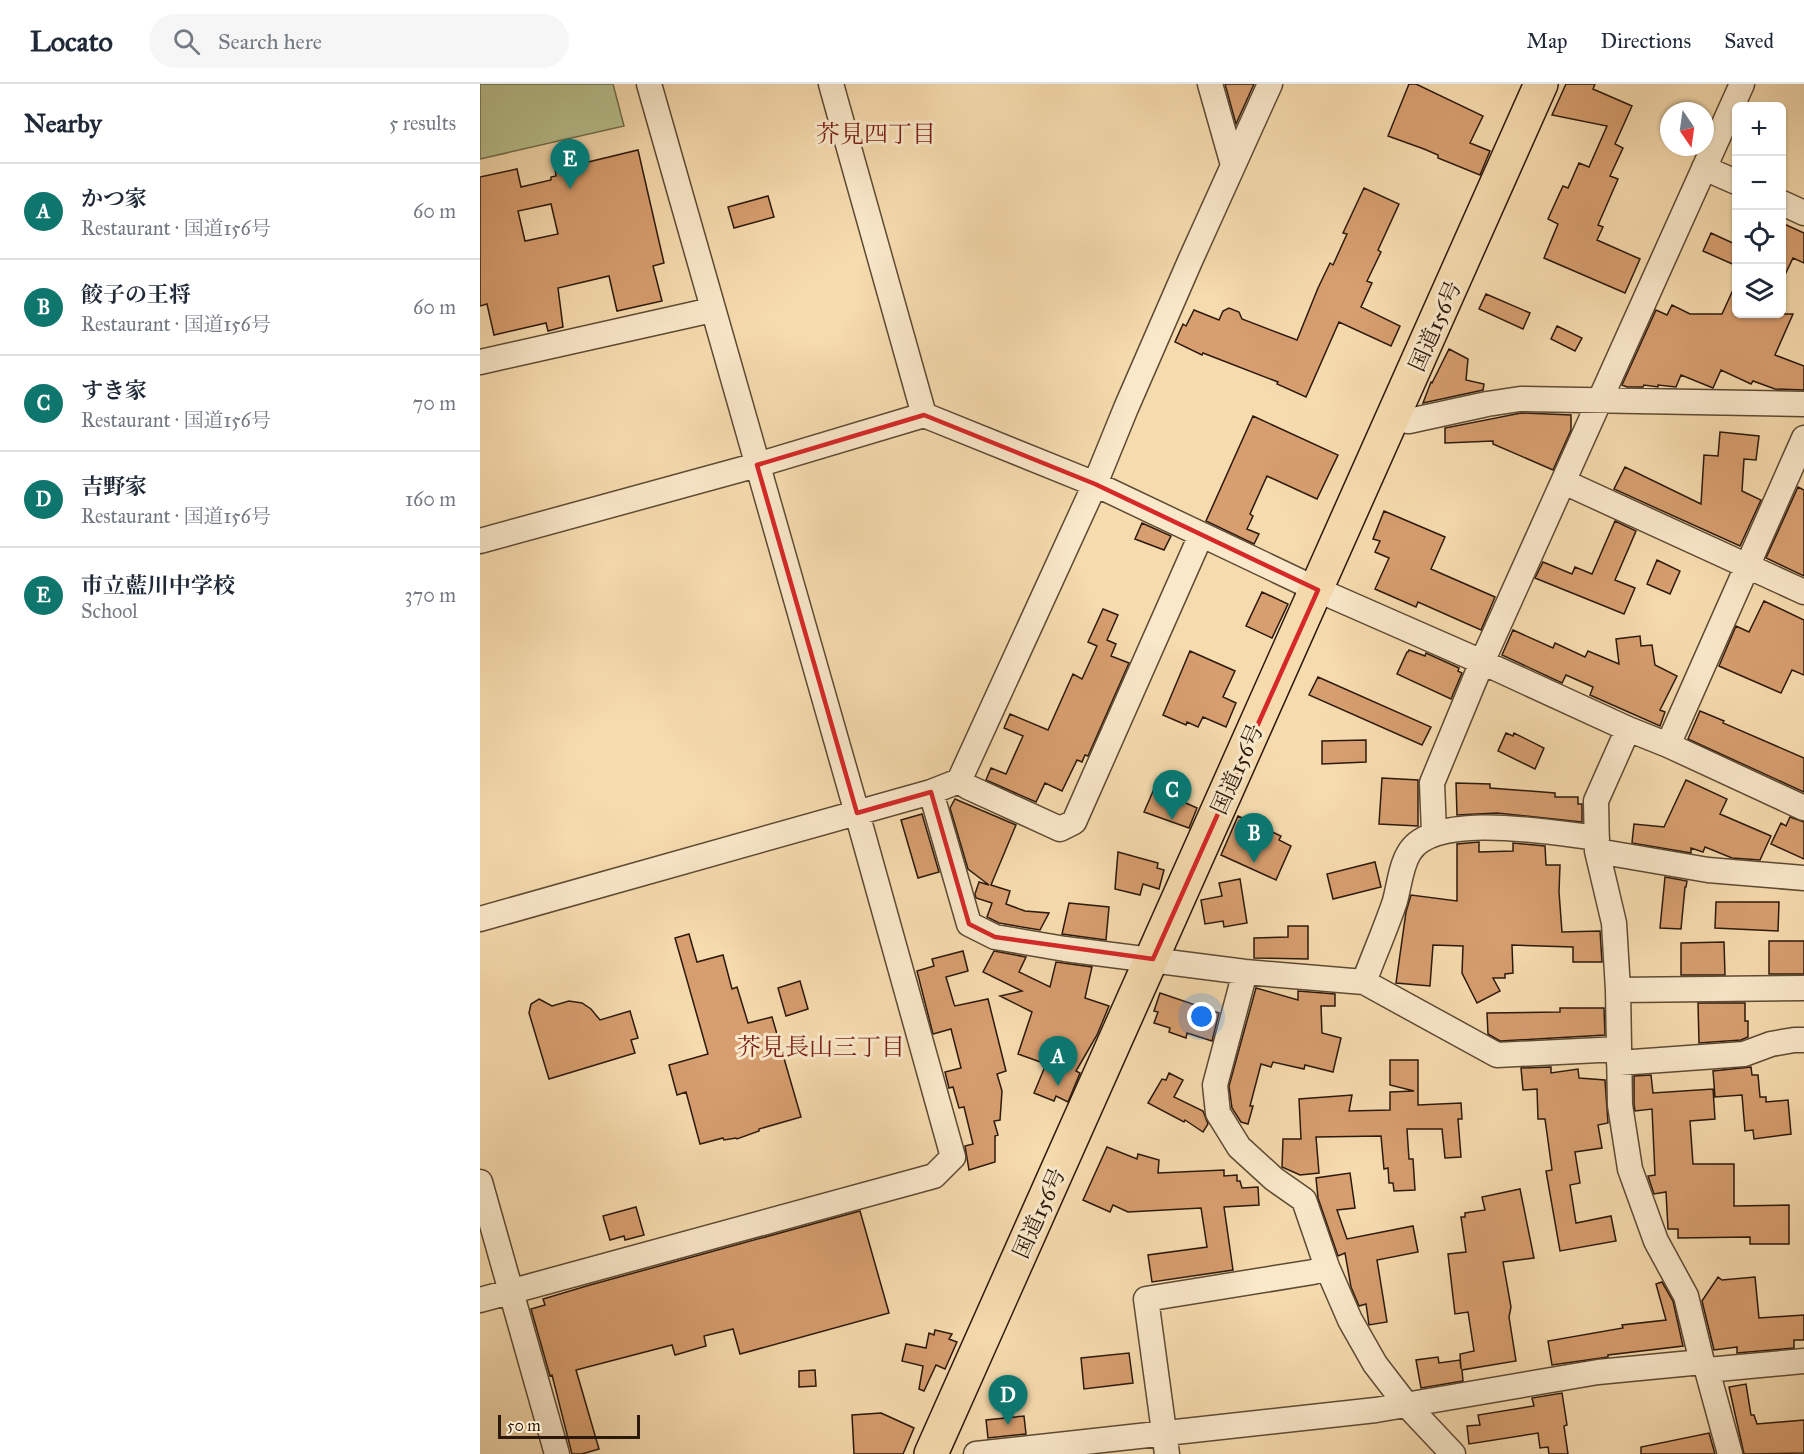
<!DOCTYPE html>
<html lang="en">
<head>
<meta charset="utf-8">
<style>
	body { margin:0; font-family:"IM FELL Great Primer","Noto Serif JP",serif; background:#f6f6f7; color:#1f2937 }
	.controls { position:absolute; right:18px; top:18px; display:grid; overflow:hidden; border-radius:9px; box-shadow:0 2px 4px #0004 }
	.controls button { width:54px; height:54px; display:grid; place-items:center; padding:0; border:0; border-bottom:2px solid #e0e1e3; background:#fff; color:#1f2937; font:30px sans-serif }
	.compass { position:absolute; left:1180px; top:18px; width:54px; height:54px; border-radius:50%; background:#fff; box-shadow:0 2px 4px #0004; rotate:167deg }
	.scale { position:absolute; left:18px; bottom:15px; width:142px; box-sizing:border-box; padding-left:6px; border:3px solid #2c190c; border-top:0; font-size:16px; line-height:21px; white-space:nowrap; color:#2c190c; -webkit-text-stroke:4px #f9e8ca; paint-order:stroke }
	.you { position:absolute; left:722px; top:933px; width:21px; height:21px; margin:-15px; border:4px solid #fff; border-radius:50%; background:#1a73e8; box-shadow:0 0 0 9px #1a73e833 }
	.badge { display:grid; place-items:center; width:39px; height:39px; border-radius:50%; background:#0f766e; color:#fff; font-size:20px; font-weight:700 }
	.pin { position:absolute; translate:-50% -50px; filter:drop-shadow(0 2px 3px #0008) }
	.pin::after { content:''; position:absolute; top:32px; width:21px; height:18px; background:inherit; clip-path:polygon(0 0,100% 0,50% 100%) }
	.list { margin:0; padding:0; list-style:none }
	h2 { display:flex; justify-content:space-between; align-items:center; height:78px; margin:0; padding:0 24px; font-size:26px }
	h2 small { font-size:20px; font-weight:400; color:#747a83 }
	.list li { display:grid; grid-template-columns:39px 1fr auto; gap:18px; align-items:center; box-sizing:border-box; height:96px; padding:0 24px; border-top:2px solid #e0e1e3 }
	.list b { display:block; font-size:22px; white-space:nowrap }
	.list p { margin:0; font-size:20px; white-space:nowrap; color:#747a83 }
	.list em { font-size:20px; font-style:normal; color:#747a83 }
	.icon { flex:none; width:33px; height:33px; fill:none; stroke:currentColor; stroke-width:2; stroke-linecap:round; stroke-linejoin:round }
	.map { position:relative; flex:none; width:1324px; height:1370px; overflow:hidden }
	header { display:flex; align-items:center; gap:36px; box-sizing:border-box; height:84px; padding:0 30px; background:#fff; border-bottom:2px solid #e0e1e3 }
	header strong { font-size:28px }
	nav { display:flex; gap:33px; margin-inline-start:auto; font-size:21px }
	.search { width:420px; height:54px; background:#f6f6f7; display:flex; align-items:center; gap:15px; box-sizing:border-box; padding:0 21px; border-radius:33px; color:#747a83; font-size:22px }
	main { display:flex }
	aside { flex:1; background:#fff }
	.map>svg:first-child { display:block }
	.green { fill:#b8c18e; stroke:#726d4d; stroke-width:1.5 }
	.building { fill:#d79e6f; stroke:#2c190c; stroke-width:1.5; fill-rule:evenodd }
	.lines { fill:none; stroke-linecap:round; stroke-linejoin:round }
	.minor-casing { stroke:#5e4a34; stroke-width:27 }
	.highway-casing { stroke:#2c190c; stroke-width:36 }
	.minor { stroke:#f9e8ca; stroke-width:24 }
	.highway { stroke:#f6dbae; stroke-width:33 }
	.marked { fill:none; stroke:#d62828; stroke-width:4.5; stroke-linejoin:round }
	.labels { text-anchor:middle; dominant-baseline:central; stroke-width:6; stroke-linejoin:round; paint-order:stroke }
	.street-label { font-size:22px; fill:#2c190c; stroke:#f9e8ca }
	.neighbourhood-label { font-size:24px; fill:#7a1f14; stroke:#f9e8ca }
</style>
</head>
<body>
<header>
<strong>Locato</strong>
<div class="search"><svg class="icon" aria-label="search" viewBox="0 0 24 24"><circle cx="10" cy="10" r="6"/><path d="M15 15l6 6"/></svg>Search here</div>
<nav><a>Map</a><a>Directions</a><a>Saved</a></nav>
</header>
<main>
<aside>
<h2>Nearby<small>5 results</small></h2>
<ul class="list">
<li><span class="badge">A</span><div><b>かつ家</b><p>Restaurant · 国道156号</p></div><em>60 m</em></li>
<li><span class="badge">B</span><div><b>餃子の王将</b><p>Restaurant · 国道156号</p></div><em>60 m</em></li>
<li><span class="badge">C</span><div><b>すき家</b><p>Restaurant · 国道156号</p></div><em>70 m</em></li>
<li><span class="badge">D</span><div><b>吉野家</b><p>Restaurant · 国道156号</p></div><em>160 m</em></li>
<li><span class="badge">E</span><div><b>市立藍川中学校</b><p>School</p></div><em>370 m</em></li>
</ul>
</aside>
<div class="map">
<svg width="1324" height="1370" viewBox="0 0 1324 1370">
	<rect width="100%" height="100%" fill="#f6dbae"/>
	<filter id="stains"><feTurbulence type="fractalNoise" baseFrequency=".00333" numOctaves="4"/><feColorMatrix values="0 0 0 0 .2 0 0 0 0 .09 0 0 0 0 .02 0 0 0 .5 -.17"/></filter>
	<radialGradient id="worn" r=".72"><stop offset=".6" stop-color="#630" stop-opacity="0"/><stop offset="1" stop-color="#630" stop-opacity=".3"/></radialGradient>
	<path class="green" d="M 0,0 L 133,0 L 144,42 L 0,75 Z"/>
	<path class="building" d="M 745,0 L 774,0 L 756,40 Z
		M 929,0 L 936,0 L 1003,32 L 990,59 L 1010,67 L 1000,91 L 958,74 L 958,71 L 944,65 L 908,52 Z
		M 1086,0 L 1115,0 L 1113,5 L 1152,22 L 1135,60 L 1143,64 L 1130,92 L 1138,95 L 1118,141 L 1123,143 L 1117,156 L 1160,175 L 1145,209 L 1064,174 L 1078,140 L 1068,135 L 1077,115 L 1083,102 L 1088,104 L 1099,79 L 1109,83 L 1127,42 L 1072,31 Z
		M 105,65 L 108,78 L 158,66 L 184,179 L 173,182 L 182,217 L 137,227 L 129,192 L 78,204 L 83,243 L 68,247 L 66,239 L 14,251 L 7,220 L 0,222 L 0,93 L 37,85 L 41,103 L 71,96 L 71,93 L 76,92 L 75,85 L 83,83 L 81,70 ZM 71,120 L 78,150 L 45,157 L 38,127 Z
		M 884,104 L 919,120 L 898,166 L 901,168 L 887,197 L 892,199 L 881,223 L 920,242 L 911,262 L 859,238 L 826,313 L 797,300 L 798,298 L 723,269 L 722,271 L 695,258 L 703,240 L 706,242 L 714,226 L 739,236 L 743,227 L 749,224 L 759,228 L 762,235 L 817,256 L 838,204 L 850,179 L 853,181 L 867,150 L 863,149 Z
		M 288,112 L 294,133 L 254,144 L 248,123 Z
		M 1302,139 L 1324,149 L 1324,179 L 1313,174 L 1302,197 Z
		M 1231,149 L 1257,161 L 1257,182 L 1223,167 Z
		M 1257,197 L 1257,230 L 1313,230 L 1295,271 L 1324,282 L 1324,306 L 1295,305 L 1273,297 L 1271,300 L 1241,286 L 1233,304 L 1201,291 L 1196,303 L 1178,301 L 1178,303 L 1164,301 L 1163,303 L 1147,303 L 1142,301 L 1176,226 L 1187,231 L 1192,221 L 1210,230 L 1242,230 Z
		M 1006,210 L 1050,229 L 1043,245 L 999,225 Z
		M 1077,242 L 1102,254 L 1095,267 L 1071,255 Z
		M 969,265 L 988,275 L 986,296 L 1004,300 L 1003,306 L 943,319 L 951,298 L 952,299 Z
		M 1041,329 L 1091,331 L 1091,346 L 1073,386 L 1013,360 L 1013,357 L 965,359 L 965,344 Z
		M 773,332 L 858,371 L 837,415 L 787,392 L 770,430 L 773,432 L 767,445 L 779,450 L 774,460 L 726,437 Z
		M 1240,348 L 1279,352 L 1276,376 L 1264,375 L 1262,407 L 1281,416 L 1260,462 L 1134,405 L 1145,383 L 1221,420 L 1224,371 L 1238,372 Z
		M 1318,403 L 1324,406 L 1324,492 L 1286,474 Z
		M 904,427 L 965,453 L 951,485 L 1015,513 L 1001,546 L 938,518 L 936,523 L 895,505 L 909,474 L 895,468 L 900,457 L 893,455 Z
		M 1135,437 L 1156,447 L 1135,496 L 1155,504 L 1144,530 L 1055,494 L 1063,478 L 1092,490 L 1095,483 L 1112,490 Z
		M 662,439 L 691,452 L 684,466 L 655,455 Z
		M 1177,476 L 1200,487 L 1190,510 L 1167,500 Z
		M 782,508 L 808,520 L 792,554 L 766,542 Z
		M 1284,517 L 1324,536 L 1324,591 L 1312,586 L 1301,609 L 1239,582 L 1256,542 L 1269,548 Z
		M 623,525 L 638,531 L 627,556 L 636,560 L 631,572 L 649,579 L 608,672 L 605,671 L 602,678 L 597,676 L 582,707 L 565,699 L 556,718 L 506,696 L 511,684 L 526,690 L 543,652 L 524,644 L 530,630 L 568,646 L 593,590 L 602,595 L 617,562 L 608,558 Z
		M 1033,546 L 1073,564 L 1075,559 L 1105,573 L 1108,567 L 1139,580 L 1136,555 L 1160,552 L 1161,562 L 1172,561 L 1175,581 L 1197,592 L 1180,626 L 1185,628 L 1180,642 L 1110,611 L 1113,603 L 1086,591 L 1082,599 L 1022,571 Z
		M 929,566 L 945,572 L 946,569 L 979,584 L 978,587 L 982,589 L 971,615 L 917,590 L 927,568 L 928,568 Z
		M 710,567 L 755,587 L 743,613 L 756,619 L 746,643 L 723,633 L 718,643 L 707,638 L 706,641 L 683,631 Z
		M 838,593 L 951,643 L 942,661 L 829,611 Z
		M 1220,627 L 1244,637 L 1243,639 L 1324,674 L 1324,708 L 1208,655 Z
		M 1026,649 L 1033,652 L 1034,649 L 1064,664 L 1055,685 L 1018,667 Z
		M 886,656 L 886,678 L 842,680 L 842,657 Z
		M 902,694 L 938,696 L 938,742 L 899,740 Z
		M 1206,696 L 1247,715 L 1240,730 L 1291,752 L 1280,776 L 1252,774 L 1225,763 L 1223,768 L 1211,764 L 1211,769 L 1152,759 L 1154,740 L 1184,743 Z
		M 976,699 L 1010,700 L 1010,704 L 1075,709 L 1075,713 L 1098,713 L 1098,720 L 1102,720 L 1102,738 L 1017,729 L 977,731 Z
		M 674,705 L 717,724 L 709,744 L 664,728 Z
		M 475,715 L 536,741 L 511,801 L 530,807 L 526,820 L 545,827 L 569,829 L 560,846 L 519,839 L 507,833 L 512,819 L 496,814 L 495,810 L 499,798 L 509,801 L 488,785 L 470,724 Z
		M 442,730 L 459,788 L 438,794 L 421,736 Z
		M 758,732 L 801,752 L 799,756 L 811,762 L 796,796 L 741,771 Z
		M 1310,733 L 1324,738 L 1324,775 L 1291,760 L 1301,739 L 1306,742 Z
		M 999,758 L 999,768 L 1033,767 L 1033,759 L 1065,762 L 1066,781 L 1080,781 L 1079,808 L 1082,848 L 1120,847 L 1122,878 L 1093,878 L 1093,863 L 1032,861 L 1033,889 L 1025,890 L 1025,894 L 1013,894 L 1020,907 L 997,919 L 982,889 L 983,862 L 953,861 L 950,902 L 916,899 L 926,828 L 931,811 L 977,817 L 977,760 Z
		M 638,768 L 678,779 L 677,784 L 684,786 L 679,805 L 663,800 L 660,811 L 635,805 Z
		M 895,778 L 901,803 L 853,815 L 847,790 Z
		M 1185,793 L 1207,797 L 1206,803 L 1205,803 L 1201,845 L 1180,844 Z
		M 760,795 L 767,839 L 744,843 L 743,837 L 725,840 L 721,816 L 742,812 L 739,799 Z
		M 1236,818 L 1299,818 L 1298,847 L 1235,844 Z
		M 589,819 L 629,823 L 626,856 L 582,850 Z
		M 808,842 L 828,842 L 828,875 L 774,874 L 774,854 L 808,853 Z
		M 209,850 L 217,878 L 243,871 L 252,905 L 257,903 L 268,939 L 292,933 L 321,1033 L 279,1045 L 279,1047 L 257,1055 L 256,1054 L 244,1056 L 243,1054 L 220,1060 L 206,1008 L 197,1011 L 189,981 L 228,970 L 195,854 Z
		M 1289,857 L 1324,857 L 1324,890 L 1289,890 Z
		M 1244,858 L 1245,891 L 1201,891 L 1201,859 Z
		M 483,867 L 488,887 L 466,893 L 474,920 L 475,922 L 508,915 L 526,987 L 517,990 L 522,1007 L 520,1036 L 514,1037 L 518,1051 L 515,1052 L 515,1078 L 489,1086 L 485,1062 L 493,1060 L 484,1023 L 479,1024 L 473,1003 L 469,1004 L 465,988 L 481,984 L 471,945 L 453,950 L 437,887 L 454,882 L 452,875 Z
		M 514,867 L 546,873 L 539,888 L 570,903 L 576,878 L 612,883 L 605,914 L 629,922 L 617,951 L 596,987 L 600,989 L 588,1018 L 576,1012 L 574,1017 L 554,1009 L 566,980 L 538,970 L 552,928 L 520,912 L 542,907 L 503,888 Z
		M 320,897 L 328,925 L 306,932 L 298,904 Z
		M 776,904 L 818,916 L 818,907 L 855,910 L 855,922 L 841,922 L 842,949 L 861,954 L 853,988 L 825,981 L 824,985 L 793,978 L 791,983 L 781,980 L 770,1022 L 773,1022 L 768,1040 L 761,1038 L 752,1024 L 749,1002 Z
		M 680,909 L 739,929 L 732,957 L 707,949 L 706,954 L 689,948 L 690,944 L 674,939 L 678,928 L 674,927 Z
		M 59,915 L 72,922 L 89,917 L 102,919 L 111,925 L 120,936 L 150,927 L 158,954 L 151,956 L 155,969 L 69,995 L 49,929 L 51,920 Z
		M 1218,919 L 1265,919 L 1265,937 L 1268,937 L 1268,953 L 1261,956 L 1219,959 Z
		M 1080,924 L 1124,924 L 1125,951 L 1020,957 L 1008,950 L 1007,929 L 1080,928 Z
		M 910,976 L 938,976 L 938,1021 L 981,1019 L 982,1035 L 978,1035 L 981,1073 L 965,1074 L 962,1045 L 927,1045 L 929,1075 L 933,1075 L 935,1106 L 914,1107 L 913,1099 L 909,1099 L 908,1084 L 904,1085 L 901,1052 L 836,1053 L 839,1089 L 820,1091 L 802,1083 L 803,1055 L 821,1055 L 819,1015 L 872,1011 L 869,1027 L 910,1026 L 910,1008 L 934,1007 L 910,1001 Z
		M 1071,983 L 1071,989 L 1098,985 L 1099,994 L 1125,996 L 1128,1039 L 1118,1041 L 1122,1064 L 1095,1068 L 1100,1099 L 1090,1101 L 1096,1139 L 1131,1132 L 1136,1157 L 1080,1167 L 1066,1087 L 1072,1086 L 1065,1035 L 1058,1035 L 1057,1005 L 1043,1006 L 1041,984 Z
		M 1271,983 L 1272,991 L 1278,991 L 1280,1013 L 1286,1013 L 1286,1018 L 1308,1016 L 1311,1050 L 1274,1055 L 1273,1046 L 1265,1047 L 1262,1011 L 1235,1013 L 1233,987 Z
		M 689,989 L 703,996 L 694,1013 L 723,1027 L 728,1040 L 723,1048 L 705,1036 L 704,1038 L 668,1019 L 682,995 L 686,996 Z
		M 1171,991 L 1173,1009 L 1233,1005 L 1235,1035 L 1210,1037 L 1213,1080 L 1254,1080 L 1254,1122 L 1309,1121 L 1309,1160 L 1270,1160 L 1270,1153 L 1198,1154 L 1198,1145 L 1188,1145 L 1186,1108 L 1174,1110 L 1168,1092 L 1175,1091 L 1172,1025 L 1155,1027 L 1154,1020 L 1154,992 Z
		M 627,1063 L 657,1075 L 658,1070 L 679,1076 L 678,1089 L 744,1086 L 744,1092 L 757,1091 L 757,1097 L 760,1097 L 762,1104 L 778,1103 L 779,1121 L 744,1123 L 753,1186 L 672,1198 L 668,1171 L 727,1163 L 721,1124 L 648,1128 L 633,1121 L 630,1128 L 603,1116 Z
		M 870,1089 L 875,1124 L 857,1126 L 867,1155 L 933,1142 L 938,1168 L 897,1176 L 907,1238 L 889,1241 L 886,1220 L 879,1222 L 871,1203 L 865,1169 L 858,1172 L 838,1114 L 836,1094 Z
		M 1040,1105 L 1054,1174 L 1023,1178 L 1031,1223 L 1029,1233 L 1036,1277 L 982,1286 L 983,1297 L 941,1304 L 936,1276 L 958,1273 L 959,1279 L 980,1276 L 981,1285 L 980,1270 L 994,1267 L 988,1228 L 975,1230 L 968,1170 L 986,1168 L 981,1133 L 985,1133 L 985,1129 L 1005,1126 L 1002,1113 Z
		M 156,1123 L 164,1151 L 145,1156 L 144,1152 L 130,1156 L 123,1132 Z
		M 380,1127 L 409,1229 L 260,1270 L 253,1245 L 224,1252 L 226,1262 L 195,1271 L 192,1261 L 96,1286 L 119,1365 L 102,1370 L 92,1370 L 72,1291 L 70,1292 L 51,1225 L 65,1221 L 63,1215 L 110,1201 Z
		M 1238,1193 L 1242,1196 L 1275,1193 L 1279,1234 L 1324,1231 L 1324,1256 L 1314,1256 L 1314,1264 L 1257,1269 L 1257,1263 L 1234,1266 L 1222,1217 Z
		M 1182,1198 L 1193,1217 L 1203,1262 L 1128,1271 L 1128,1273 L 1072,1281 L 1068,1257 L 1143,1244 L 1142,1241 L 1186,1236 L 1176,1200 Z
		M 455,1246 L 472,1250 L 469,1255 L 477,1258 L 465,1285 L 456,1281 L 444,1307 L 439,1305 L 443,1282 L 422,1277 L 426,1260 L 446,1264 L 449,1249 L 454,1251 Z
		M 649,1269 L 653,1299 L 604,1305 L 601,1274 Z
		M 335,1286 L 336,1302 L 319,1303 L 319,1287 Z
		M 1266,1300 L 1271,1331 L 1274,1331 L 1277,1340 L 1324,1336 L 1324,1369 L 1264,1370 L 1249,1303 Z
		M 1082,1309 L 1087,1341 L 1084,1342 L 1088,1370 L 1069,1370 L 1068,1363 L 1060,1364 L 1058,1349 L 989,1360 L 987,1342 L 1000,1341 L 998,1331 L 1054,1322 L 1052,1314 Z
		M 401,1329 L 434,1344 L 423,1370 L 374,1370 L 372,1331 Z
		M 544,1332 L 546,1350 L 508,1354 L 506,1336 Z
		M 1229,1349 L 1235,1370 L 1161,1370 L 1161,1363 Z"/>
	<g class="lines">
		<defs>
			<path id="minor" d="M 351,0 L 444,331
				M 730,0 L 753,81
				M 1224,84 L 1256,98
				M 1302,119 L 1324,129
				M 0,278 L 232,226
				M 914,335 L 929,337 L 1007,320 L 1040,315 L 1324,320
				M 1084,398 L 1324,508
				M 0,457 L 277,381 L 444,331 L 615,400 L 838,506 L 1002,578 L 1148,645 L 1188,661 L 1324,724
				M 1148,645 L 1116,717 L 1117,767 L 1134,839 L 1138,906 L 1140,1021 L 1150,1085 L 1176,1157 L 1206,1212 L 1222,1278 L 1227,1286 L 1250,1370
				M 1188,661 L 1324,354
				M 479,697 L 488,703 L 580,745 L 594,738 L 721,451
				M 451,708 L 489,840 L 515,853 L 585,865 L 765,888 L 884,898 L 1017,971 L 1139,965
				M 954,749 L 952,699 L 1002,578 L 1262,0
				M 1117,767 L 1228,786 L 1324,794
				M 0,835 L 451,708 L 479,697 L 615,400 L 646,324 L 710,177 L 790,0
				M 765,888 L 735,1001 L 738,1029 L 759,1063 L 794,1095 L 824,1116 L 847,1183 L 870,1236 L 895,1280 L 925,1319 L 973,1370
				M 884,898 C 894,871 906,844 915,817 C 919,802 921,782 929,769 C 953,726 1075,749 1117,754
				M 1138,906 L 1324,904
				M 1139,979 L 1264,970 L 1291,960 L 1314,956 L 1324,956
				M 0,1098 L 77,1370
				M 0,1216 L 454,1092 L 473,1073 L 377,729 L 169,0
				M 1227,1286 L 1324,1277
				M 496,1370 L 896,1326 L 1118,1288 L 1222,1278
				M 687,1370 L 666,1215 L 833,1188 L 847,1183"/>
			<path id="highway" d="M 451,1370 C 655,914 860,458 1061,0"/>
		</defs>
		<use href="#minor" class="minor-casing"/>
		<use href="#highway" class="highway-casing"/>
		<use href="#minor" class="minor"/>
		<use href="#highway" class="highway"/>
	</g>
	<path class="marked" d="M 444,331 L 615,400 L 838,506 L 673,875 L 515,853 L 489,840 L 451,708 L 377,729 L 277,381 Z"/>
	<g class="labels">
		<g class="street-label">
			<text transform="translate(955 242) rotate(-66)">国道156号</text>
			<text transform="translate(757 685) rotate(-66)">国道156号</text>
			<text transform="translate(559 1129) rotate(-66)">国道156号</text>
		</g>
		<g class="neighbourhood-label">
			<text x="396" y="50">芥見四丁目</text>
			<text x="341" y="963">芥見長山三丁目</text>
		</g>
	</g>
	<rect width="100%" height="100%" filter="url(#stains)"/>
	<rect width="100%" height="100%" fill="url(#worn)"/>
</svg>
<div class="controls">
<button>+</button>
<button>−</button>
<button><svg class="icon" aria-label="locate" viewBox="0 0 24 24"><circle cx="12" cy="12" r="6"/><path d="M12 2v4M12 18v4M2 12h4M18 12h4"/></svg></button>
<button><svg class="icon" aria-label="layers" viewBox="0 0 24 24"><path d="M12 4l9 5-9 5-9-5zM3 14l9 5 9-5"/></svg></button>
</div>
<svg class="compass" viewBox="-18 -18 36 36"><path d="M0-13l5 13h-10z" fill="#e53935"/><path d="M0 13l5-13h-10z" fill="#747a83"/></svg>
<div class="scale">50 m</div>
<div class="you"></div>
<div class="pin badge" style="left:578px;top:1002px">A</div>
<div class="pin badge" style="left:774px;top:779px">B</div>
<div class="pin badge" style="left:692px;top:736px">C</div>
<div class="pin badge" style="left:528px;top:1341px">D</div>
<div class="pin badge" style="left:90px;top:105px">E</div>
</div>
</main>
</body>
</html>
